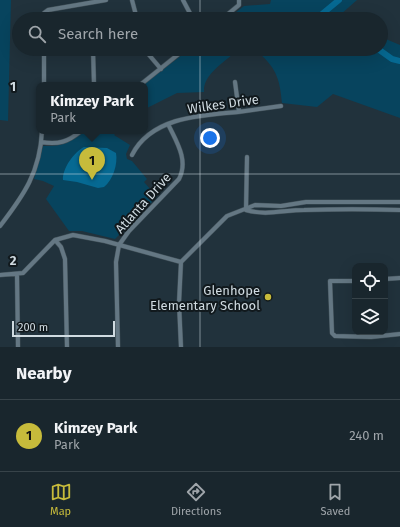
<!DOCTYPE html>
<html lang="en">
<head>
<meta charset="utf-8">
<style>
	body { margin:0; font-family:"Fira Sans",sans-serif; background:#222e35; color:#f1f3f6 }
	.controls { position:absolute; right:12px; bottom:12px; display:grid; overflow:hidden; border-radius:8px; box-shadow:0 4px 16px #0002 }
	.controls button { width:36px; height:36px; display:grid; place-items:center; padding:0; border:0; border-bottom:1px solid #374349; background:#19262d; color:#f1f3f6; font:20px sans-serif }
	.scale { position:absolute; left:12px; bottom:10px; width:103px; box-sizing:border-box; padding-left:4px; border:2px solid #d0dbe1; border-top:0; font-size:11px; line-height:14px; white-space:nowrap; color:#d0dbe1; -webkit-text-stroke:3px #11191d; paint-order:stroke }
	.you { position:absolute; left:210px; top:138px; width:14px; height:14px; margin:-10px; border:3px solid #fff; border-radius:50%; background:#1a73e8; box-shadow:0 0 0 6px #1a73e833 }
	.badge { display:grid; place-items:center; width:26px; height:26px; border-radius:50%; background:#c7bb3b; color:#111; font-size:13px; font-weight:700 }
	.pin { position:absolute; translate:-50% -33px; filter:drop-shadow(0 1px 2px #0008) }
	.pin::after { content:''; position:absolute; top:21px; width:14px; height:12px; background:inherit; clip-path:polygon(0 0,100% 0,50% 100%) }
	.popup { position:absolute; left:36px; top:82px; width:112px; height:52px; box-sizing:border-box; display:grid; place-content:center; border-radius:8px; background:#19262d; filter:drop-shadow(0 1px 3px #0005); font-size:13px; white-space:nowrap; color:#9fa5aa }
	.popup b { font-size:15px; color:#f1f3f6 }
	.popup::after { content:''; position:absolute; left:50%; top:100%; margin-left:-8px; border:8px solid transparent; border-top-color:#19262d }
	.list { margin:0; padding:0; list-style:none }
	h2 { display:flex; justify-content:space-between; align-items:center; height:52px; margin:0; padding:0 16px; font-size:17px }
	h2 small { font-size:13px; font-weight:400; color:#9fa5aa }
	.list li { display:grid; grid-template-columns:26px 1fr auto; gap:12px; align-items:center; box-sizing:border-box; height:72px; padding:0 16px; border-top:1px solid #374349 }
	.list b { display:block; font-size:15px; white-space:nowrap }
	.list p { margin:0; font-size:13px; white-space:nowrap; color:#9fa5aa }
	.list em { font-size:13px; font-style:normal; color:#9fa5aa }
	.icon { flex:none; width:22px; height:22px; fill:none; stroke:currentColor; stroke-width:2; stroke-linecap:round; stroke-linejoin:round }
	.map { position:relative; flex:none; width:400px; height:347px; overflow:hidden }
	.search { position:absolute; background:#19262d; box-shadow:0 4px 16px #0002; left:12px; right:12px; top:12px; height:44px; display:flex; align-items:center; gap:10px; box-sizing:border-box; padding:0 14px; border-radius:22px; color:#9fa5aa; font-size:15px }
	.sheet { height:124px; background:#19262d }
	nav { display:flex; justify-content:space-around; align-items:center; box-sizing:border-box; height:56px; border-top:1px solid #374349; background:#19262d; font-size:11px; color:#9fa5aa }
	nav a { display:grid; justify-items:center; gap:2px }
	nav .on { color:#c7bb3b }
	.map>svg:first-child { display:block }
	.green { fill:#07445e }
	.water { fill:#066992 }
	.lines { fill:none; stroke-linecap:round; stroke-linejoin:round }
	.river { stroke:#066992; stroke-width:6 }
	.minor-casing { stroke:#415058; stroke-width:5 }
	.minor { stroke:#647783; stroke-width:4 }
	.grid { fill:none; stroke:#d0dbe1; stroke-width:1; stroke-opacity:0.55 }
	.poi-dot { fill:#c7bb3b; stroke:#11191d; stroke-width:1.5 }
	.labels { text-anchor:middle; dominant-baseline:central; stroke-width:4; stroke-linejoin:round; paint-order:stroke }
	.street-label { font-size:13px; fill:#d0dbe1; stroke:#11191d }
	.poi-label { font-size:13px; fill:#d0dbe1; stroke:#11191d; text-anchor:end }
	.grid-label { font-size:13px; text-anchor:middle; font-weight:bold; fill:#d0dbe1; stroke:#11191d; stroke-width:4; stroke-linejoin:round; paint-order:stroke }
</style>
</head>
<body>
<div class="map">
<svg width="400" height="347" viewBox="0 0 400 347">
	<rect width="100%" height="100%" fill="#21323c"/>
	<path class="green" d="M 0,0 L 11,0 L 8,121 L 0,120 Z
		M 271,0 L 357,0 L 340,15 L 339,19 L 227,19 L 244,6 L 270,4 Z
		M 381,37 L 400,45 L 400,118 L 333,94 L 317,107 L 282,103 C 280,81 277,69 260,54 L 233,54 C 222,64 203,75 204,92 L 177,93 L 145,109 L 145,85 L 142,85 L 190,49 L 381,49 Z
		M 82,131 L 118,131 L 114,135 L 130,145 L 126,154 L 127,159 L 132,161 L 147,179 L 144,182 L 157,197 L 115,239 L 82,231 L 69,231 L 46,199 L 54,186 L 43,181 L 34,179 L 43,146 C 62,146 69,144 82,131 Z"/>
	<path class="water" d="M 84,147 L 107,148 L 116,153 C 118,164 113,180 104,187 L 98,188 L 77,182 L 63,180 C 62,169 74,152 84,147 Z"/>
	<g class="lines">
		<path class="river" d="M 316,19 L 339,0
			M 378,49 L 392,59 L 400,61"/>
		<defs>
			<path id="minor" d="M 132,0 L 137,19
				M 183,0 L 193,19
				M 43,19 L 44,13 L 48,10 L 106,0
				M 222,19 L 239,5 L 239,0
				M 44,49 L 44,85
				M 93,49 L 94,85
				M 144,49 L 161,69
				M 235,82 L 239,112
				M 140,85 L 185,49
				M 41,142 C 58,145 68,142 81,131
				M 132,155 C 151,117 201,115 238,112 C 252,110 266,108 281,106
				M 246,210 C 266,216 284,210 304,210 C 336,209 368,209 400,210
				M 246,210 L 247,157
				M 0,226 C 24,195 40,172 42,131
				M 55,240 L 61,247 L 65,259 L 67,347
				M 181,262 L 227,216 L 255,205 L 281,206 L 306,202 L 400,202
				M 17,274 L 18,347
				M 0,275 L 23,273 L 55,240 L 73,235 L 105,241 L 181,262
				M 385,279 L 400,278
				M 355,281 L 330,281 L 332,333 L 335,336 L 371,337 L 400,334
				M 118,347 L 116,262 L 119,245 L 129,231 L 179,179 C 189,160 176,141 168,124
				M 181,347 L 179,303 L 181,262"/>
		</defs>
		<use href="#minor" class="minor-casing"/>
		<use href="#minor" class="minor"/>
	</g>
	<path class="grid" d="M 200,0 L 200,19M 200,49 L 200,347M 0,174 L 400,174"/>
	<circle class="poi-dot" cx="268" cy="297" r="4"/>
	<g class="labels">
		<g class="street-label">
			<text transform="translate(223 104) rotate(-8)">Wilkes Drive</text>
			<text transform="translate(143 203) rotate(-48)">Atlanta Drive</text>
		</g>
		<g class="poi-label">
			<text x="260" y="290">Glenhope<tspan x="260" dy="15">Elementary School</tspan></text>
		</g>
	</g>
	<g class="grid-label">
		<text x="13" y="91">1</text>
		<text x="13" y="265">2</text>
	</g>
</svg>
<div class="controls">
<button><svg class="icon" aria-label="locate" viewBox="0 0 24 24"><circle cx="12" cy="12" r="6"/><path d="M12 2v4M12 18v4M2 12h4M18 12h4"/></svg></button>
<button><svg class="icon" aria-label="layers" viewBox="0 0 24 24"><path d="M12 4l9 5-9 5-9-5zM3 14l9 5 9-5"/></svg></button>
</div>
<div class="scale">200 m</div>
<div class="you"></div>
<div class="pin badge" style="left:92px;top:180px">1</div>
<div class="popup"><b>Kimzey Park</b>Park</div>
<div class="search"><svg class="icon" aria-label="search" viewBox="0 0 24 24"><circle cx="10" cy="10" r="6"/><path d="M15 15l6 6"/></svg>Search here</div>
</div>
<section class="sheet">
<h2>Nearby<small></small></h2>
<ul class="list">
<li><span class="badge">1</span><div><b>Kimzey Park</b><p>Park</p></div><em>240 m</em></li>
</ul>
</section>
<nav>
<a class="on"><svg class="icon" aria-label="map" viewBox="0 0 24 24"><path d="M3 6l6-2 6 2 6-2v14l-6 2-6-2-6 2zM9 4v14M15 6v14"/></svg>Map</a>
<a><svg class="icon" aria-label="directions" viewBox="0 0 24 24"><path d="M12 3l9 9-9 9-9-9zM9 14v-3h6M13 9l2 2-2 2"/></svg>Directions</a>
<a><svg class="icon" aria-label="saved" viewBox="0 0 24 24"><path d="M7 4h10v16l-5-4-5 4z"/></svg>Saved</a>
</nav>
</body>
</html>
